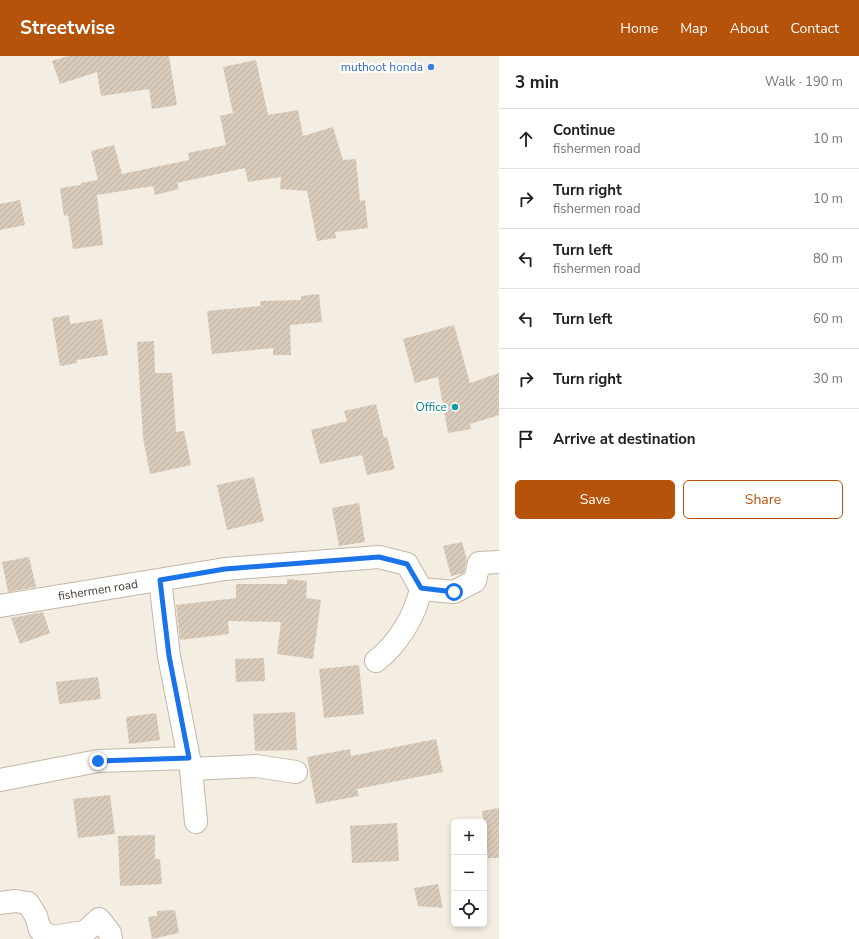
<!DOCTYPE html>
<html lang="en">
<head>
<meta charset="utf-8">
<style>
	body { margin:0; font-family:"Nunito Sans",sans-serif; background:#f2f2f2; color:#202124 }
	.controls { position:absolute; right:12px; bottom:12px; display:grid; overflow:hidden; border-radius:6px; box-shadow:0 2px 6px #0003 }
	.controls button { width:36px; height:36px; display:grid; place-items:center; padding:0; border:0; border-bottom:1px solid #e0e0e0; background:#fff; color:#202124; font:20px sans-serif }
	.stop { position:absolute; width:12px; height:12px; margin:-9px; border:3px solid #1a73e8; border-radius:50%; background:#fff }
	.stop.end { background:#1a73e8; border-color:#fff; box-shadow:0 1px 4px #0008 }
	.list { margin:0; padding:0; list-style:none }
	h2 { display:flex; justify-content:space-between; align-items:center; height:52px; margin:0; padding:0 16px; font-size:17px }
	h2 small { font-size:13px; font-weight:400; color:#757577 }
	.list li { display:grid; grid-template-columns:26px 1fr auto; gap:12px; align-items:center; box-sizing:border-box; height:60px; padding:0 16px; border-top:1px solid #e0e0e0 }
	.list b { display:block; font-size:15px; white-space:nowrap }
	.list p { margin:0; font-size:13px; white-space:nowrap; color:#757577 }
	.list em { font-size:13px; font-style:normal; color:#757577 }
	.actions { display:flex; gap:8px; padding:12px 16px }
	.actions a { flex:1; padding:9px 0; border:1px solid #b45309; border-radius:6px; text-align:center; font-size:14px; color:#b45309 }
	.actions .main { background:#b45309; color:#fff }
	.icon { flex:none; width:22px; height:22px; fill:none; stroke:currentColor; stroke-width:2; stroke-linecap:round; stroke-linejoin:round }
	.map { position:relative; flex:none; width:499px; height:883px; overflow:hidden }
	header { display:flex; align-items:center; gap:24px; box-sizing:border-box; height:56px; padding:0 20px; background:#b45309; color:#fff }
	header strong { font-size:19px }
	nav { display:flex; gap:22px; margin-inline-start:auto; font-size:14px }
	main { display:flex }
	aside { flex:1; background:#fff }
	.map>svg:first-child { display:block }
	.building { fill:url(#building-hatch) }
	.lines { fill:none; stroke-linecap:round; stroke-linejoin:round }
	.minor-casing { stroke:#c2b8a7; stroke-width:24 }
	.minor { stroke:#fff; stroke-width:22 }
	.route { stroke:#1a73e8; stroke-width:5 }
	.shop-dot { fill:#3f7fe0; stroke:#fff; stroke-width:1.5 }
	.culture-dot { fill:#0f9aa8; stroke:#fff; stroke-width:1.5 }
	.labels { text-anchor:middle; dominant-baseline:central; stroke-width:4; stroke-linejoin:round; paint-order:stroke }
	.shop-label { font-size:12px; fill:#366cbe; stroke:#fff; text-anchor:end }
	.culture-label { font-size:12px; fill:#0d838f; stroke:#fff; text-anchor:end }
	.street-label { font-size:12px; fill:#453d32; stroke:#fff }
</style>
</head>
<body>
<header>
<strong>Streetwise</strong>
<nav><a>Home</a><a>Map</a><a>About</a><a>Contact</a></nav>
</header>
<main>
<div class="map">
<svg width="499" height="883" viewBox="0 0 499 883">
	<defs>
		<pattern id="building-hatch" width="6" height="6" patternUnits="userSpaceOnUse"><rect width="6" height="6" fill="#d8cbba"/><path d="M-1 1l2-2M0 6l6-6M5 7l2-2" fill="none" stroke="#bbafa0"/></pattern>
	</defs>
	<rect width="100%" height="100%" fill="#f3ede2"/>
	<path class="building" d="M 68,0 L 169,0 L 177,49 L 152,53 L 149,33 L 101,40 L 97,16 L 60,28 L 52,5 Z
		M 256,4 L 268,59 L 298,54 L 303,80 L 333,71 L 343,104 L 356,103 L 360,145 L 365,144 L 368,172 L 335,176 L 336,182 L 317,185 L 307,135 L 280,133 L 281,121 L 248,126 L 245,112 L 177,127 L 179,133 L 155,139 L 153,130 L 97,139 L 103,189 L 73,193 L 68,159 L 64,160 L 60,132 L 81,129 L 81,127 L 98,124 L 91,95 L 114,89 L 122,118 L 189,104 L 188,97 L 226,89 L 220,60 L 233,57 L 223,11 Z
		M 20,144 L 25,169 L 0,174 L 0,148 Z
		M 319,238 L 322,266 L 290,269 L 291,299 L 273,299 L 273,292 L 212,298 L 207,255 L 261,250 L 260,245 L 301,244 L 301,240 Z
		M 69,259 L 70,268 L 102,263 L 108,299 L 77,304 L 77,307 L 60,310 L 52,262 Z
		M 454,269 L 470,327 L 499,317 L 499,359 L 470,368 L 471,373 L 448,377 L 438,321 L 415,327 L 403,283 Z
		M 154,285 L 155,317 L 172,317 L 176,376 L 184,375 L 191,409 L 150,418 L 143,382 L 137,286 Z
		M 376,348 L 384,382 L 387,381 L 395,413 L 367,419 L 362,399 L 320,408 L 311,374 L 347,365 L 344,355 Z
		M 254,421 L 264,465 L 227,474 L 217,429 Z
		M 359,447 L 365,486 L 339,490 L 332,452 Z
		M 462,486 L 467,504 L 464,517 L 451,520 L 443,490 Z
		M 29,501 L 36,531 L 8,536 L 2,506 Z
		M 287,523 L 307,525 L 306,542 L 321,544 L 313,603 L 277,598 L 281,566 L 228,565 L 229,578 L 180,584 L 176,549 L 236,542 L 236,528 L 287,528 Z
		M 43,556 L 50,577 L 20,588 L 11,562 Z
		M 264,602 L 265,625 L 236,626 L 235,603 Z
		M 359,609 L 364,658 L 324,662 L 319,613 Z
		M 98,621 L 101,643 L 59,648 L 56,626 Z
		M 295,656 L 297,694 L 255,695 L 253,658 Z
		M 156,657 L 160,684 L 129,688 L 126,661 Z
		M 436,683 L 443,716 L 357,733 L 359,740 L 316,748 L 307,701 L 350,693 L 351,700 Z
		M 110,739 L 115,778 L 78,782 L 73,743 Z
		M 499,752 L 499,802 L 488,802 L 482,755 Z
		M 397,767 L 399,805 L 352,807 L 350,770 Z
		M 155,779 L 155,803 L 160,803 L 162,828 L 120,830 L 118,780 Z
		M 438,828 L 443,852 L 418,850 L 414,832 Z
		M 175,854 L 179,877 L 152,883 L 148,861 L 157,860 L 157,855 Z"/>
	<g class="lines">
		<defs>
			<path id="minor" d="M 160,524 L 169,600 L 191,713 L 196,766
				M 0,550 L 225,513 L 379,501 L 407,508 L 421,533 L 454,536 L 475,525 L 479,507 L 499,506
				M 376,605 C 398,588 415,560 421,533
				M 191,713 L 256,710 L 296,716
				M 0,724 L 98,705 L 189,702
				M 0,847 L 15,845 L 28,847 L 36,860 L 40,874 L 52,881 L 85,876 L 99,863 L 110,877 L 111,883"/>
		</defs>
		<use href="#minor" class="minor-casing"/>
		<use href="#minor" class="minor"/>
	</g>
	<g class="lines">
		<path class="route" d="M 98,705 L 189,702 L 169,600 L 160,524 L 225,513 L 379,501 L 407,508 L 421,532 L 454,536"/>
	</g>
	<circle class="shop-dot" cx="431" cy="11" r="4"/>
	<circle class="culture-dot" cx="455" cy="351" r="4"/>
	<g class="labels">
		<g class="shop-label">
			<text x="423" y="11">muthoot honda</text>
		</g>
		<g class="culture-label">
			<text x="447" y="351">Office</text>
		</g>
		<g class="street-label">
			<text transform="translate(98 534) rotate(-9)">fishermen road</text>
		</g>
	</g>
</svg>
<div class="controls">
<button>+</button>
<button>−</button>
<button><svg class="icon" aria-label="locate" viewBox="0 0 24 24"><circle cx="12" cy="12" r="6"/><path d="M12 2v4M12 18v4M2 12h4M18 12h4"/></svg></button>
</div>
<div class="stop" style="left:454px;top:536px"></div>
<div class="stop end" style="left:98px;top:705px"></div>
</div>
<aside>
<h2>3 min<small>Walk · 190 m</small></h2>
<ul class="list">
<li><svg class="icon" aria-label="ahead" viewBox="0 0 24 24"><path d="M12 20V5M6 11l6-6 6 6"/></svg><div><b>Continue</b><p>fishermen road</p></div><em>10 m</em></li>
<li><svg class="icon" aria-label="right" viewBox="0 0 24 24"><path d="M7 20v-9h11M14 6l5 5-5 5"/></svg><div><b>Turn right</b><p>fishermen road</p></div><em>10 m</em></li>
<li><svg class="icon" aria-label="left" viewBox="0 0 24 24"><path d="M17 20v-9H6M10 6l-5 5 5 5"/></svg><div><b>Turn left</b><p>fishermen road</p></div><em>80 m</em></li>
<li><svg class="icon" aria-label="left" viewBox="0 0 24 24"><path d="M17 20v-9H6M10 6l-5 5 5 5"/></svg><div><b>Turn left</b></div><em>60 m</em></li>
<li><svg class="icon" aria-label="right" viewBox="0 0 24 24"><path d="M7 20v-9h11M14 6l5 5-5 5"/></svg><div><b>Turn right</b></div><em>30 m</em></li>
<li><svg class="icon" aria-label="arrive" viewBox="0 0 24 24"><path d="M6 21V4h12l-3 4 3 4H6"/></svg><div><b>Arrive at destination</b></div></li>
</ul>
<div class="actions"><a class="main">Save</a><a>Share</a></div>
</aside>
</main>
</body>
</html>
